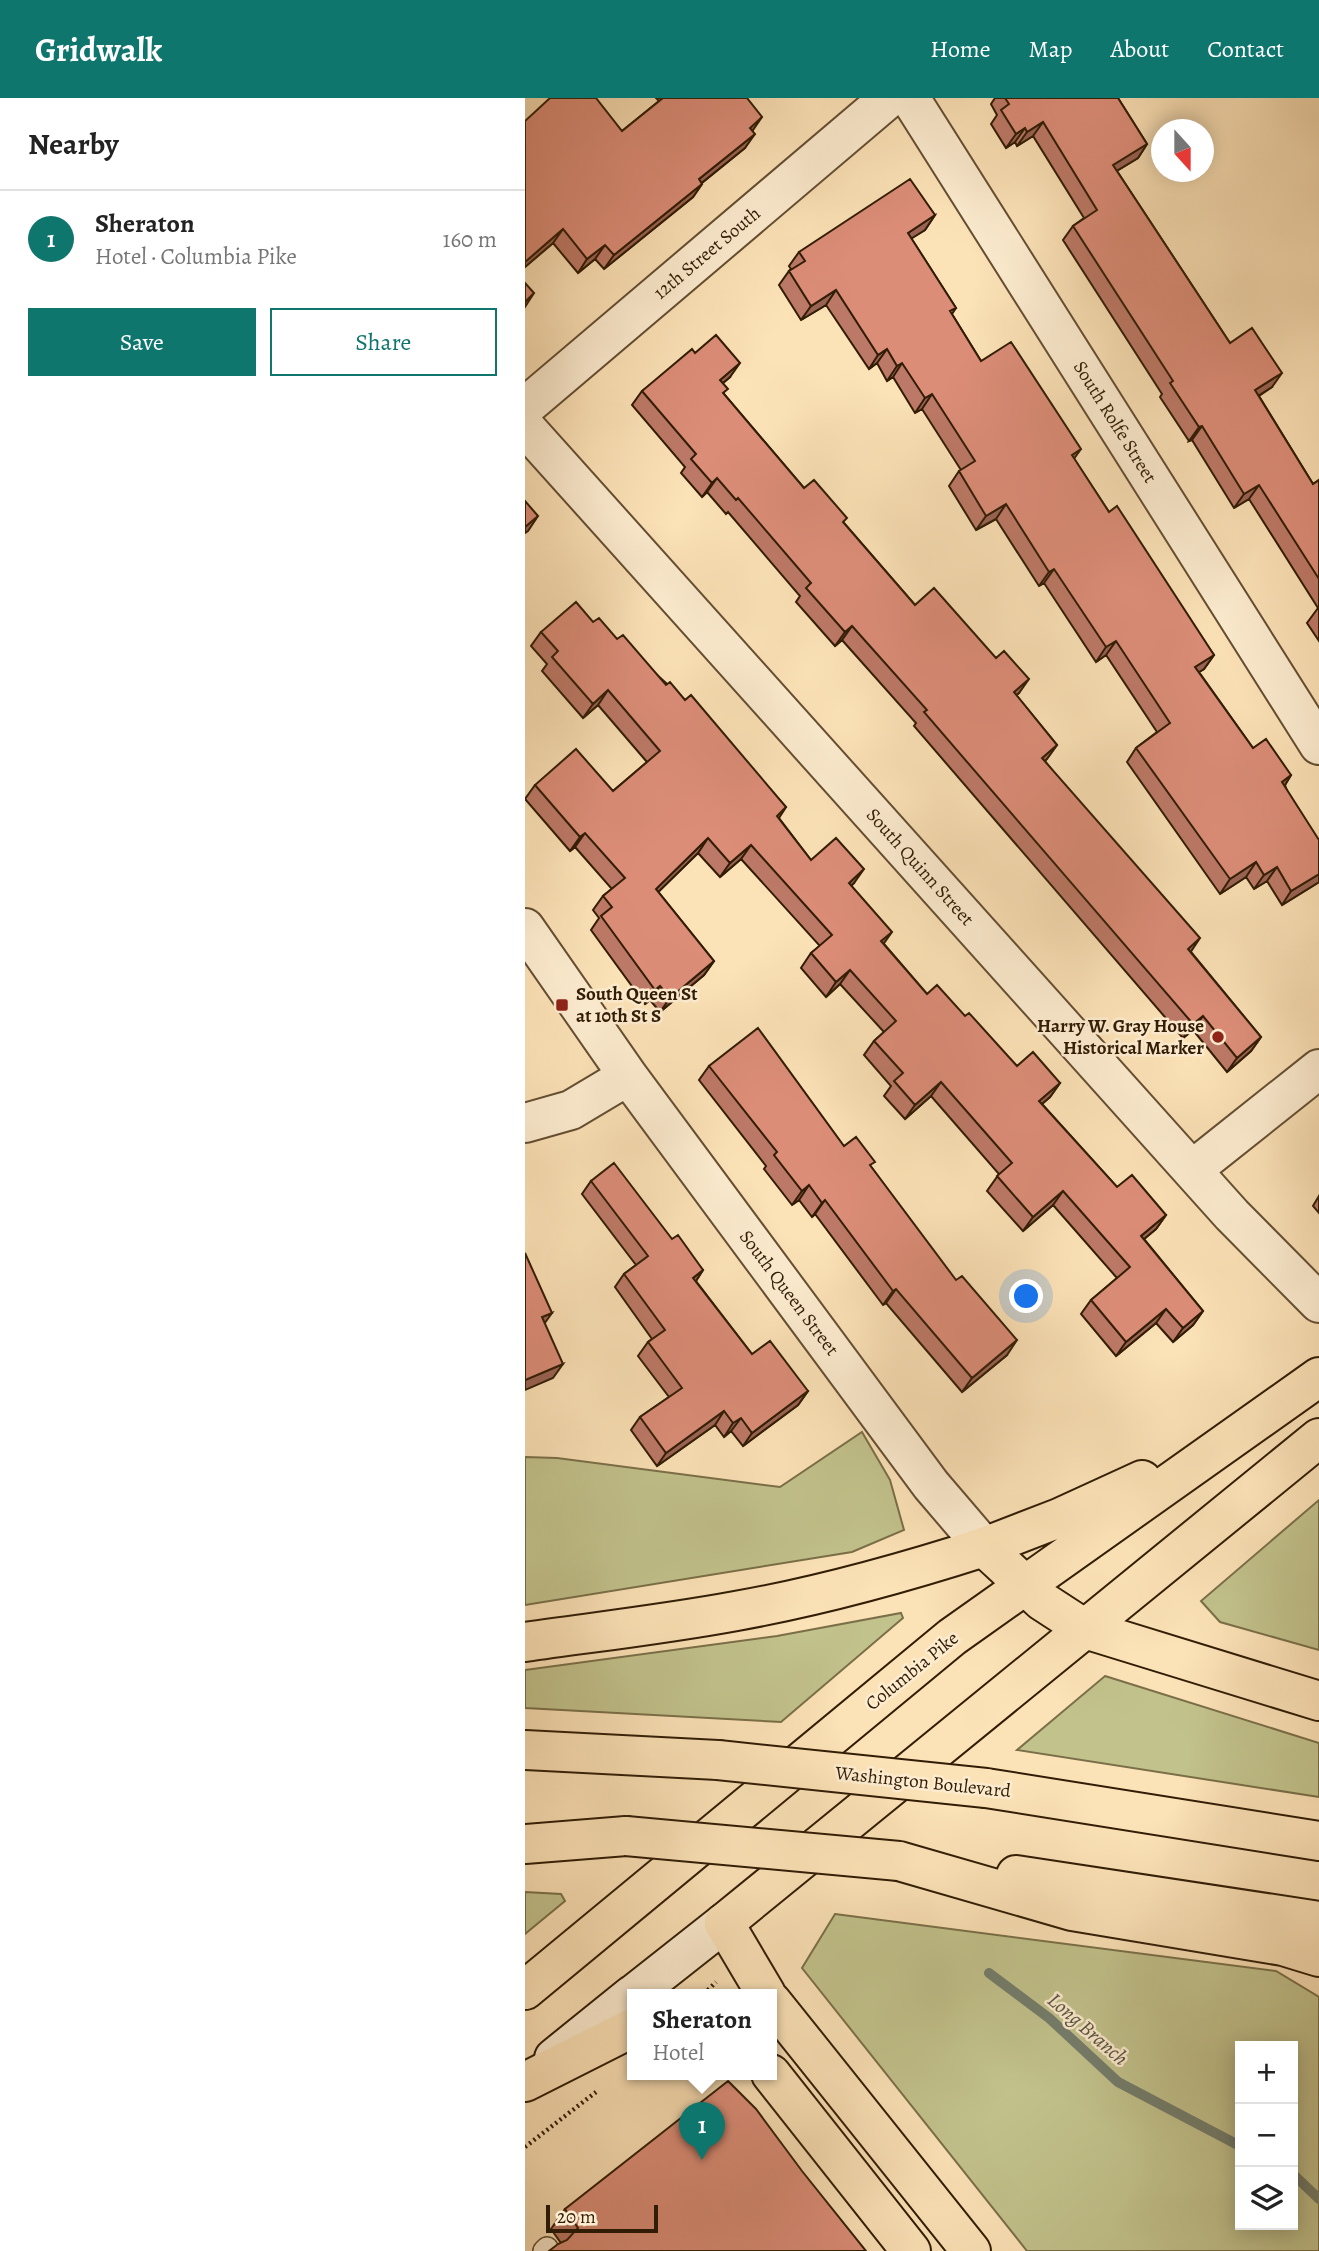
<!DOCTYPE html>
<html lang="en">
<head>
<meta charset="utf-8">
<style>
	body { margin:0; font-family:Alegreya,serif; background:#f6f6f6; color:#222 }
	.controls { position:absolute; right:21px; bottom:21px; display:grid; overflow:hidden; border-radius:0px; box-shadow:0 4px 18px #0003 }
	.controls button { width:63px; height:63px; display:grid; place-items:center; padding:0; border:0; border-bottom:2px solid #e0e0e0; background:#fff; color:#222; font:35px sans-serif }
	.compass { position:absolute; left:626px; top:21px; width:63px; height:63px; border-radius:50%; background:#fff; box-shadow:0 4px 18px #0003; rotate:159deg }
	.scale { position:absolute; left:21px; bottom:18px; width:112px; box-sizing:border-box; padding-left:7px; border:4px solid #311c05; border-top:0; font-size:19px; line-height:24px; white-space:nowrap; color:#311c05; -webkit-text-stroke:5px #fdecd0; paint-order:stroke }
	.you { position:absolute; left:502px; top:1199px; width:24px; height:24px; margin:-18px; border:5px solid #fff; border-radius:50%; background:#1a73e8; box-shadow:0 0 0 10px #1a73e833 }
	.badge { display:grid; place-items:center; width:46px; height:46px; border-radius:50%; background:#0f766e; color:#fff; font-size:23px; font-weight:700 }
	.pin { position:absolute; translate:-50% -58px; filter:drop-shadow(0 2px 4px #0008) }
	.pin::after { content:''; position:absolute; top:37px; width:24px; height:21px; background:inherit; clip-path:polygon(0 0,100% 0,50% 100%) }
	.popup { position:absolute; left:102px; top:1891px; width:150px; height:91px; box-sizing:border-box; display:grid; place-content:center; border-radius:0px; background:#fff; filter:drop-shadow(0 2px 5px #0005); font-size:23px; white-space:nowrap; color:#767676 }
	.popup b { font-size:26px; color:#222 }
	.popup::after { content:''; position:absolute; left:50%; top:100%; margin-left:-14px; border:14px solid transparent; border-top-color:#fff }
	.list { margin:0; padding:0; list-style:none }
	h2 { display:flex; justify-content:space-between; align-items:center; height:91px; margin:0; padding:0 28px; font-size:30px }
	h2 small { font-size:23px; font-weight:400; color:#767676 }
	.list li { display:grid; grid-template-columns:46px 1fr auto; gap:21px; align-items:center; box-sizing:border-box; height:98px; padding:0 28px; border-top:2px solid #e0e0e0 }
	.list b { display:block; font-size:26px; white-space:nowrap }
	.list p { margin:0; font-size:23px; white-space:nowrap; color:#767676 }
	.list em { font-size:23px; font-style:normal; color:#767676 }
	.actions { display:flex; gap:14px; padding:21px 28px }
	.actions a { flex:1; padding:16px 0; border:2px solid #0f766e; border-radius:0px; text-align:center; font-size:24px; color:#0f766e }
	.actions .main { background:#0f766e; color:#fff }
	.icon { flex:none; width:38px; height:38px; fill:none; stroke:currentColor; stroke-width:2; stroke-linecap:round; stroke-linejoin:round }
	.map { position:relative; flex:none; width:794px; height:2153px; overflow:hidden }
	header { display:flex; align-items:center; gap:42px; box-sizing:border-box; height:98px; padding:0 35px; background:#0f766e; color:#fff }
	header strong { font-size:33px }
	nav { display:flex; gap:38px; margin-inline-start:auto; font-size:24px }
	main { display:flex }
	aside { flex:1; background:#fff }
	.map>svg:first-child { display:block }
	.green { fill:#c2c28c; stroke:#7a6f48; stroke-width:2; fill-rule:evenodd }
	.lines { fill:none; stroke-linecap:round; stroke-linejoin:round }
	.stream { stroke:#737d6c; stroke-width:10 }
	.service-casing { stroke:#644e32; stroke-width:24 }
	.minor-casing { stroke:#644e32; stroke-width:42 }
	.secondary-casing { stroke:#311c05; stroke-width:42 }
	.primary-casing { stroke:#311c05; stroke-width:42 }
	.motorway-casing { stroke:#311c05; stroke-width:42 }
	.path { stroke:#311c05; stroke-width:4.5; stroke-dasharray:2 3.5; stroke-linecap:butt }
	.service { stroke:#fdecd0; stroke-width:21 }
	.minor { stroke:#fdecd0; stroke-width:38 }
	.secondary { stroke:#fdecd0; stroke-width:38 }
	.primary { stroke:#fce2b7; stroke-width:38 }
	.motorway { stroke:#fce2b7; stroke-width:38 }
	.motorway-bridge-casing { stroke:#311c05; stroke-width:42; stroke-linecap:butt }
	.motorway-bridge { stroke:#fce2b7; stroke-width:38 }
	.wall { fill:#bd7967; stroke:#311c05; stroke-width:2 }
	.shaded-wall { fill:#9a6354; stroke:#311c05; stroke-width:2 }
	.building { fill:#dc8d78; stroke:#311c05; stroke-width:2 }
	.poi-dot { fill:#8f2418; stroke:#fdecd0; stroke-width:2.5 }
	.labels { text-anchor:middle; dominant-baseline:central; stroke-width:5; stroke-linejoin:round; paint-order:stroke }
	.street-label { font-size:19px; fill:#311c05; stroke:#fdecd0 }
	.poi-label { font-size:19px; font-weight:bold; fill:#311c05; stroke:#fdecd0; text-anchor:start }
	.water-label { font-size:21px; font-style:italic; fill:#585441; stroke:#fdecd0 }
</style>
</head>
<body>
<header>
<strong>Gridwalk</strong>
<nav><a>Home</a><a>Map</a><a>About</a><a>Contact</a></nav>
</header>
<main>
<aside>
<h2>Nearby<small></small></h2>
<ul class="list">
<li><span class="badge">1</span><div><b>Sheraton</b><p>Hotel · Columbia Pike</p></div><em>160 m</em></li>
</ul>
<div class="actions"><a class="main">Save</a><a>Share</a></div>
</aside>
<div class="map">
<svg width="794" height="2153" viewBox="0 0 794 2153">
	<rect width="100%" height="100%" fill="#fce2b7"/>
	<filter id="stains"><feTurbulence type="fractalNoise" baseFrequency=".00286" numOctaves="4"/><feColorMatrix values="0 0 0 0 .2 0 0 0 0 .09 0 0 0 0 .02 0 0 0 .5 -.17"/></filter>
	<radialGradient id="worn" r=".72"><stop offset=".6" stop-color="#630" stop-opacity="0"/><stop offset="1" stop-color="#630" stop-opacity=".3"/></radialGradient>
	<path class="green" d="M 337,1334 L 365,1382 L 379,1432 L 327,1454 L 0,1507 L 0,1359 L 32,1360 L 255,1389 Z
		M 794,1402 L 794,1552 L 695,1524 L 676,1503 Z
		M 376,1515 L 378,1520 L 256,1624 L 0,1610 L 0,1572 L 252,1538 Z
		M 580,1578 L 794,1645 L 794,1699 L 492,1652 Z
		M 0,1794 L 36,1796 L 40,1803 L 0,1836 Z
		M 310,1816 L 751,1873 L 794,1899 L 794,2153 L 502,2153 L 277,1870 ZM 715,1948 L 768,1948 L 768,2127 L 715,2127 Z"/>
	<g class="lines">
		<path class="stream" d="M 464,1875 L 524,1920 L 593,1984 L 715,2048
			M 768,2076 L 794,2101"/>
		<defs>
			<path id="service" d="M 19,2153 L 22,2150"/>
			<path id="minor" d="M 385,0 L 794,647
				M 0,309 L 364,0
				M 0,329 L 707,1117 L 794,1205
				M 0,830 L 103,978 L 406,1387 L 459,1449
				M 0,1025 L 46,1012 L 103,978
				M 667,1072 L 794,971"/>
			<path id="secondary" d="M 109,1896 L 199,1825
				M 29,1960 L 107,1897"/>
			<path id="primary" d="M 560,1531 L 517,1503 L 459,1449 L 534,1420 L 617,1382
				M 199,1825 L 794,1340
				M 0,1892 L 427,1539 L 794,1279"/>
			<path id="motorway" d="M 560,1531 L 794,1603
				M 0,1544 C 70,1534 141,1526 211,1513 C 296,1498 378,1475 459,1449
				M 0,1652 L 193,1662
				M 461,1690 L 794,1743
				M 0,1746 L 101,1738
				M 374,1763 L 547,1813 L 758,1848 L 794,1859
				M 491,1777 L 794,1823
				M 199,1825 L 241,1896
				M 247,1904 L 446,2153
				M 246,1976 L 386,2153
				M 0,1984 L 107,1930"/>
		</defs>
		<use href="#service" class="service-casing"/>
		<use href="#minor" class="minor-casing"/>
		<use href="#secondary" class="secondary-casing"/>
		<use href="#primary" class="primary-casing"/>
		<use href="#motorway" class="motorway-casing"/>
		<path class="path" d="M 179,1896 L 191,1884
			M 0,2049 L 71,1994"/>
		<use href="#service" class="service"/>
		<use href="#minor" class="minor"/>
		<use href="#secondary" class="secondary"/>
		<use href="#primary" class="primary"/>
		<use href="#motorway" class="motorway"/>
		<defs>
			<path id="motorway-bridge" d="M 193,1662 L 461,1690
				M 101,1738 L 374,1763"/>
		</defs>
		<use href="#motorway-bridge" class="motorway-bridge-casing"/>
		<use href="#motorway-bridge" class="motorway-bridge"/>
	</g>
	<path class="wall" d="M 131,0 L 222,0 L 227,33 L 220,50 L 177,85 L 177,86 L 168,99 L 79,171 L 70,161 L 53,175 L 28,145 L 0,169 L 0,23 L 97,33 L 134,3 Z
		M 470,0 L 593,0 L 622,46 L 613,60 L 592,73 L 705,245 L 747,289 L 734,298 L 788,386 L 794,382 L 794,543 L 782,525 L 793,510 L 724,401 L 709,410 L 667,342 L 664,343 L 635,299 L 637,296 L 538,142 L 548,128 L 559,120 L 508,38 L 492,48 L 490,44 L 481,50 L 466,26 L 472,17 L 466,6 Z
		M 410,117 L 400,132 L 386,140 L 431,210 L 427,216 L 456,263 L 549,361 L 584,414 L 689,557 L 679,571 L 674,574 L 728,650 L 766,677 L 760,687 L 794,784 L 757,807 L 742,783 L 729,791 L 721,779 L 695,796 L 602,664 L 611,650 L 632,634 L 581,557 L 571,564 L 519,485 L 514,488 L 471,421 L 451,432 L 424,388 L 434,373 L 436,372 L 397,311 L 390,315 L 368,279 L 362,283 L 352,265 L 344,271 L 301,207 L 276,222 L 254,187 L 264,173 L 266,171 L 264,168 L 274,154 Z
		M 170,255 L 205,279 L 198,285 L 199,296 L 279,390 L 319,425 L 390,507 L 494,595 L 491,597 L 532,647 L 520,663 L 666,854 L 736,939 L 726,953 L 702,974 L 668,932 L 658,940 L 389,628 L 391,625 L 317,542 L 310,548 L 271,504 L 275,498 L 203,414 L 201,416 L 182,394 L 177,399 L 156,375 L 160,369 L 107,307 L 117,293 Z
		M 68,524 L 92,541 L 160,602 L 261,709 L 254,720 L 286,762 L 329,785 L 326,788 L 359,846 L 402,896 L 440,918 L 492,968 L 535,985 L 525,999 L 517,1006 L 592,1089 L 641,1117 L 631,1131 L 619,1141 L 678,1213 L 668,1227 L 648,1244 L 631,1225 L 591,1258 L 556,1216 L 566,1202 L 592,1180 L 528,1107 L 498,1133 L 462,1093 L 474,1076 L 406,998 L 380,1021 L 359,998 L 366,988 L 339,957 L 349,943 L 359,934 L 315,886 L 301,899 L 276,870 L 286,855 L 295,848 L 216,761 L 195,779 L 173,755 L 133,794 L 189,863 L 179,877 L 135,914 L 125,902 L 120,906 L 66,832 L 74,820 L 68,812 L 78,798 L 87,791 L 50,749 L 45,753 L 0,701 L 10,687 L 88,693 L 122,664 L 73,607 L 58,620 L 17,573 L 22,566 L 6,548 L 16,534 Z
		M 184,968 L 319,1048 L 346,1069 L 482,1257 L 437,1294 L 361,1205 L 358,1207 L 290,1116 L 287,1119 L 274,1102 L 267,1107 L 239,1071 L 241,1068 L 174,982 Z
		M 66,1083 L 147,1141 L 178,1172 L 171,1183 L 227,1256 L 283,1293 L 273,1307 L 218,1348 L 206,1333 L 199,1339 L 190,1327 L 132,1368 L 106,1332 L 115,1319 L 144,1299 L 113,1258 L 123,1244 L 127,1241 L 90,1189 L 99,1176 L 111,1167 L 57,1096 Z
		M 794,1098 L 794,1115 L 788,1108 Z
		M 277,2073 L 36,2145 L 26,2131 L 40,2111 Z"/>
	<path class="shaded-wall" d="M 237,19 L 228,32 L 215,43 L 225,30 Z
		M 518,24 L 508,38 L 492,48 L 502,34 Z
		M 500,30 L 490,44 L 481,50 L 491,36 Z
		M 230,36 L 220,50 L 164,95 L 174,81 Z
		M 622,46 L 613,60 L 578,81 L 588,67 Z
		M 177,86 L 168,99 L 79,171 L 89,157 Z
		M 410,117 L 400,132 L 373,149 L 383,135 Z
		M 38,131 L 28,145 L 0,169 L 0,164 Z
		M 80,147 L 70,161 L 53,175 L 62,161 Z
		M 311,192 L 301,207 L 276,222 L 286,208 Z
		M 9,195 L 0,209 L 0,204 Z
		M 362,251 L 352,265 L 344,271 L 353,257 Z
		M 215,265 L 205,279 L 185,296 L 195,282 Z
		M 377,265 L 368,279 L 362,283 L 372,268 Z
		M 757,275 L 747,289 L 720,306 L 730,292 Z
		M 407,296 L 397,311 L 390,315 L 400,300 Z
		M 677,328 L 667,342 L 664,343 L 674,329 Z
		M 556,351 L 546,365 L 547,357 Z
		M 192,380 L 182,394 L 177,399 L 187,385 Z
		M 734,387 L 724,401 L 709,410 L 719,396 Z
		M 481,406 L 471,421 L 451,432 L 461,418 Z
		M 13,418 L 3,433 L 0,435 L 0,429 Z
		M 529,471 L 519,485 L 514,488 L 524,474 Z
		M 327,528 L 317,542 L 310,548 L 320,534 Z
		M 591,543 L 581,557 L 571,564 L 581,549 Z
		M 689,557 L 679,571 L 660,583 L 670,569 Z
		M 504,581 L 494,595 L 479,608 L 489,594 Z
		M 83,592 L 73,607 L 58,620 L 68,606 Z
		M 532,647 L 522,661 L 507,674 L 517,660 Z
		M 766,677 L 757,692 L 757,684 Z
		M 60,735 L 50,749 L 45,753 L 55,739 Z
		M 183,740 L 173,755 L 121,806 L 131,791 Z
		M 226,747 L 216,761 L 195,779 L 205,765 Z
		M 731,764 L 721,779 L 695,796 L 705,781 Z
		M 752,769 L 742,783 L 729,791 L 739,777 Z
		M 339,771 L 329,785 L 314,799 L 324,785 Z
		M 794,776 L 794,784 L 757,807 L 766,793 Z
		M 367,834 L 357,848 L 356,843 Z
		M 675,840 L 665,855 L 663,851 Z
		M 189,863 L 179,877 L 135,914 L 145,900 Z
		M 325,872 L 315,886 L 301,899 L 311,884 Z
		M 135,888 L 125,902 L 120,906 L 130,892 Z
		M 678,918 L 668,932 L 658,940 L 668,926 Z
		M 736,939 L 726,953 L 702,974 L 712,960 Z
		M 416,984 L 406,998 L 380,1021 L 390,1007 Z
		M 535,985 L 525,999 L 504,1017 L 514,1003 Z
		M 284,1087 L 274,1102 L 267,1107 L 277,1093 Z
		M 538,1093 L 528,1107 L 498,1133 L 508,1119 Z
		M 300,1102 L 290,1116 L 287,1119 L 297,1105 Z
		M 641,1117 L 631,1131 L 606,1152 L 616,1138 Z
		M 178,1172 L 169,1186 L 168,1180 Z
		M 371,1191 L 361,1205 L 358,1207 L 368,1193 Z
		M 641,1211 L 631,1225 L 591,1258 L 601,1244 Z
		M 678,1213 L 668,1227 L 648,1244 L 658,1230 Z
		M 27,1215 L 17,1229 L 17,1219 Z
		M 492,1242 L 482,1257 L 437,1294 L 447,1280 Z
		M 38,1266 L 28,1280 L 0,1292 L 0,1282 Z
		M 283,1293 L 273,1307 L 218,1348 L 227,1335 Z
		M 199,1313 L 190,1327 L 132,1368 L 141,1355 Z
		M 216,1320 L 206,1333 L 199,1339 L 208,1325 Z"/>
	<path class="building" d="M 25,0 L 71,0 L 97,33 L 138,0 L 222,0 L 237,19 L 225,30 L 230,36 L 174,81 L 177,86 L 89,157 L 80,147 L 62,161 L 38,131 L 0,164 L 0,23 Z
		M 480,0 L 593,0 L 622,46 L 588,67 L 705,245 L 727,230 L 757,275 L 730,292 L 788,386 L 794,382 L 794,481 L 734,387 L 719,396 L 677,328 L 674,329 L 645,285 L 648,283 L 548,128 L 572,112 L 518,24 L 502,34 L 500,30 L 491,36 L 476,12 L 484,6 Z
		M 385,81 L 410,117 L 383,135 L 431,210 L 425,213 L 456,263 L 486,244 L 556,351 L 547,357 L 584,414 L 592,408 L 689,557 L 670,569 L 728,650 L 741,641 L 766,677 L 757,684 L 794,742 L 794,776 L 766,793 L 752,769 L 739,777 L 731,764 L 705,781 L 611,650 L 645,625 L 591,543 L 581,549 L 529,471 L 524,474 L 481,406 L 461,418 L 434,373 L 450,363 L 407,296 L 400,300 L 377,265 L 372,268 L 362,251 L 353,257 L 311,192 L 286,208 L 264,173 L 280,163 L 274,154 Z
		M 0,185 L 9,195 L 0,204 Z
		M 191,237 L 215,265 L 195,282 L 203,291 L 198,295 L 279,390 L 289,382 L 322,420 L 318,424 L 390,507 L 409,490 L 471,560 L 479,553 L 504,581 L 489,594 L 532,647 L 517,660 L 675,840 L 663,851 L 736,939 L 712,960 L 678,918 L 668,926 L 399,614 L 402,612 L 327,528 L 320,534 L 281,490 L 286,485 L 213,400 L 211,402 L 192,380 L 187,385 L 166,361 L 171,356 L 117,293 L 167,251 L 170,255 Z
		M 0,403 L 13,418 L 0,429 Z
		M 51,504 L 68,524 L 74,520 L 92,541 L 98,537 L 141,587 L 145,584 L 160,602 L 166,597 L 261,709 L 252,718 L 286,762 L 311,740 L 339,771 L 324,785 L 367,834 L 356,843 L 402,896 L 412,887 L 440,918 L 444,915 L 492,968 L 508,954 L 535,985 L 514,1003 L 592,1089 L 607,1077 L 641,1117 L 616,1138 L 678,1213 L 658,1230 L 641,1211 L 601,1244 L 566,1202 L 605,1169 L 538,1093 L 508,1119 L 472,1078 L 487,1065 L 416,984 L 390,1007 L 369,983 L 378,975 L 349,943 L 371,923 L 325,872 L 311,884 L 286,855 L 307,837 L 226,747 L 205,765 L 183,740 L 131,791 L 189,863 L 145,900 L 135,888 L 130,892 L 76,818 L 87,809 L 78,798 L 100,780 L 60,735 L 55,739 L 10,687 L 51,651 L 88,693 L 135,653 L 83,592 L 68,606 L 27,559 L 33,553 L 16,534 Z
		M 233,930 L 319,1048 L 331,1039 L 350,1064 L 345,1067 L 431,1182 L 437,1178 L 492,1242 L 447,1280 L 371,1191 L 368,1193 L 300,1102 L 297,1105 L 284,1087 L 277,1093 L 249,1057 L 252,1054 L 184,968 Z
		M 89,1065 L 147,1141 L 153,1137 L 178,1172 L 168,1180 L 227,1256 L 245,1243 L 283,1293 L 227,1335 L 216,1320 L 208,1325 L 199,1313 L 141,1355 L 115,1319 L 157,1290 L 123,1244 L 140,1232 L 99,1176 L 123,1158 L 66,1083 Z
		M 0,1155 L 27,1215 L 17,1219 L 38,1266 L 0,1282 Z
		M 203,1983 L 231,2011 L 277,2073 L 341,2153 L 24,2153 L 33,2146 L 42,2142 L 53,2130 L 40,2111 Z"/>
	<g class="poi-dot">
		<rect x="30" y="900" width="14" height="14" rx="3.5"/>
		<circle cx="693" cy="939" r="7"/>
	</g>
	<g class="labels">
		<g class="street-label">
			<text transform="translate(182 155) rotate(-40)">12th Street South</text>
			<text transform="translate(590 324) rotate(58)">South Rolfe Street</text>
			<text transform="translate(395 769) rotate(48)">South Quinn Street</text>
			<text transform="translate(264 1195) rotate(53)">South Queen Street</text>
			<text transform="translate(387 1573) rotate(-39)">Columbia Pike</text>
			<text transform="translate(398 1684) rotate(6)">Washington Boulevard</text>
		</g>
		<g class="poi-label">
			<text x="51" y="896">South Queen St<tspan x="51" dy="22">at 10th St S</tspan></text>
			<text x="679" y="928" text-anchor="end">Harry W. Gray House<tspan x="679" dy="22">Historical Marker</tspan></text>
		</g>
		<g class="water-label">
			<text transform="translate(563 1931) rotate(41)">Long Branch</text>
		</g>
	</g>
	<rect width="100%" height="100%" filter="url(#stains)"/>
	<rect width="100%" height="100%" fill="url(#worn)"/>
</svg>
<div class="controls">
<button>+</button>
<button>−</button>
<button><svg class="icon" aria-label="layers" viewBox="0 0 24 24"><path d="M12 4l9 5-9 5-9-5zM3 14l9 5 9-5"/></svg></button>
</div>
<svg class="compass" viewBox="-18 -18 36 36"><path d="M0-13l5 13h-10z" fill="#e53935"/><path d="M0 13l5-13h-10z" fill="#767676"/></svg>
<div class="scale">20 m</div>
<div class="you"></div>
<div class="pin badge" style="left:177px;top:2062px">1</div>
<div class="popup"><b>Sheraton</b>Hotel</div>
</div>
</main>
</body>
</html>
